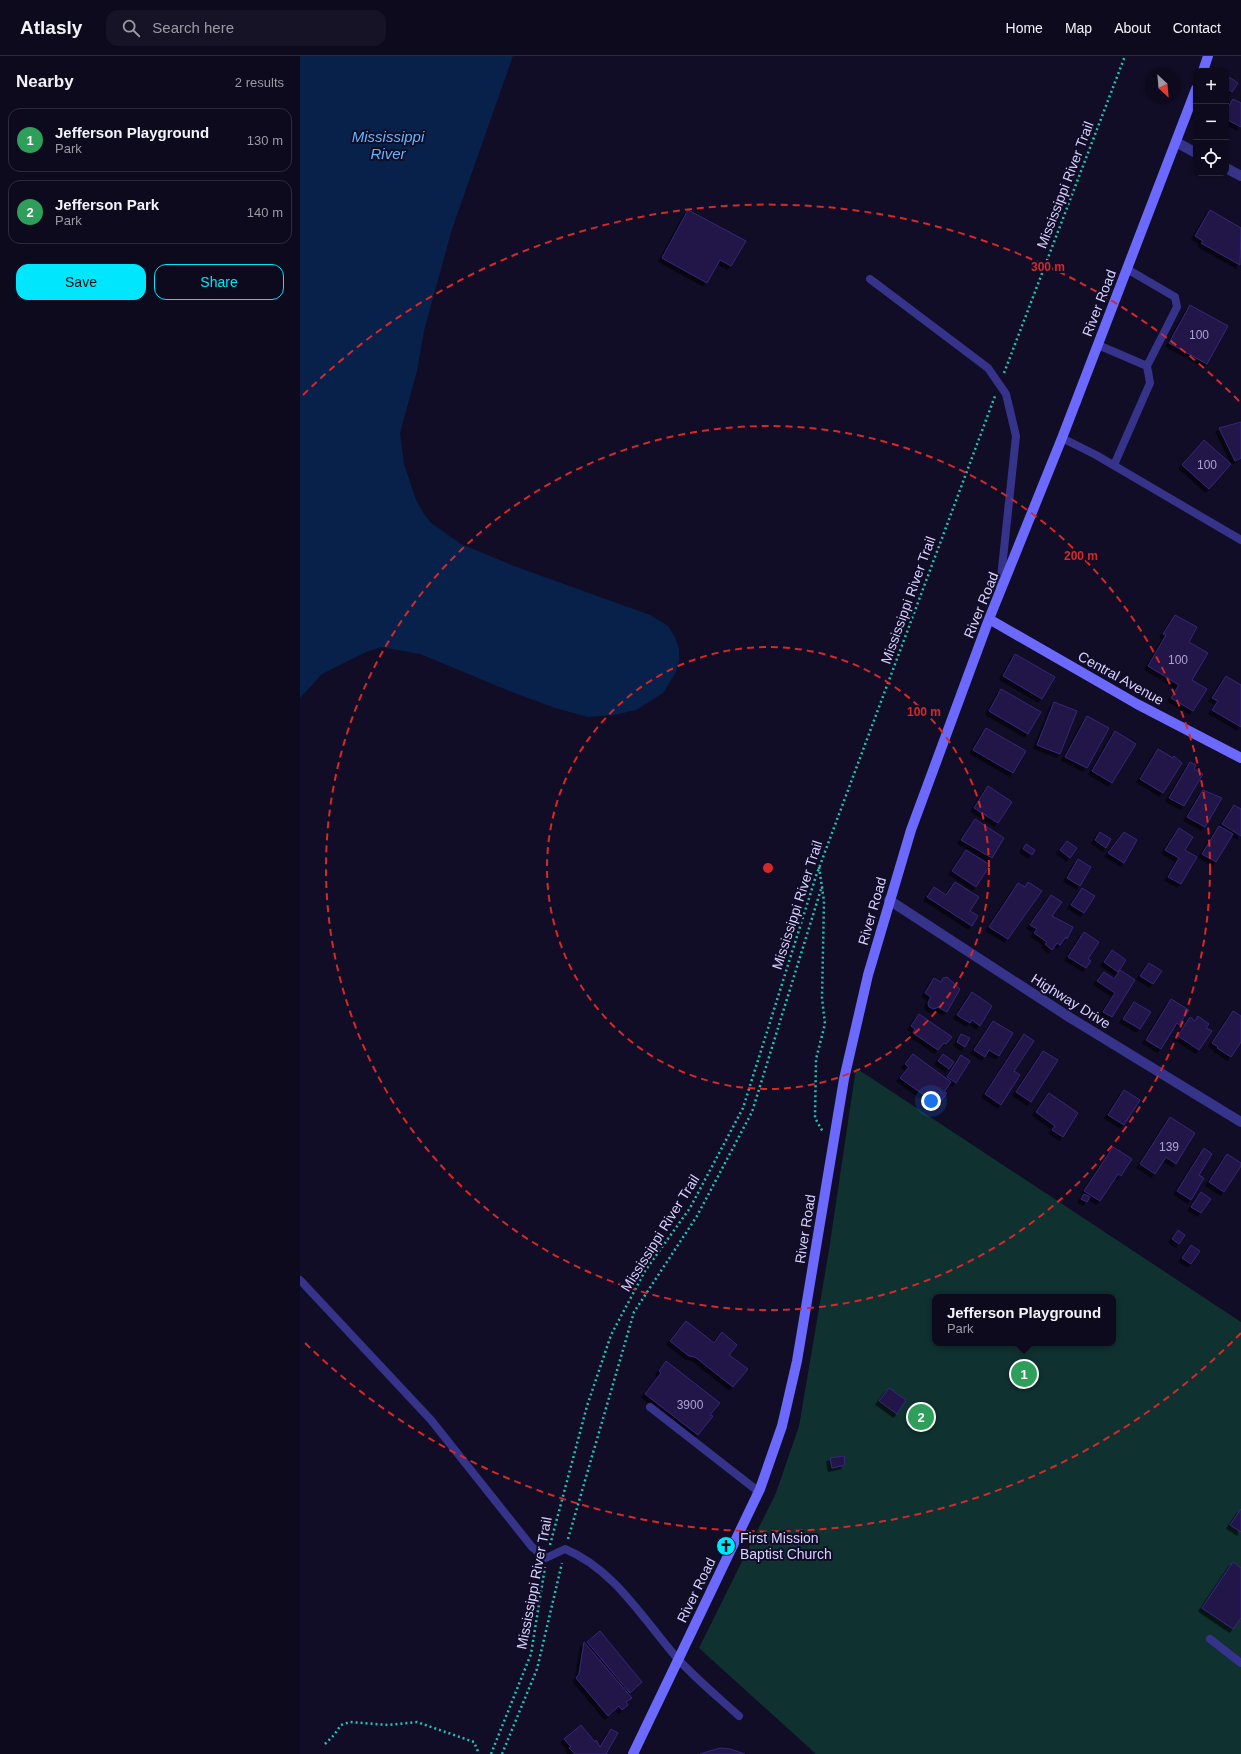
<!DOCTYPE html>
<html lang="en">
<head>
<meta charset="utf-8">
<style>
	body { margin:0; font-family:Arial,sans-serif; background:#161326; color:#f1f3f6 }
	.controls { position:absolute; right:12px; top:12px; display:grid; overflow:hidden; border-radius:8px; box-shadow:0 1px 3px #0004 }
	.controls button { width:36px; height:36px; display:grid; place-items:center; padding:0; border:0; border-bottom:1px solid #2d2b3b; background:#0d0a1d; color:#f1f3f6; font:20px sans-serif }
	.compass { position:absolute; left:845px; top:12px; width:36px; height:36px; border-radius:50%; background:#0d0a1d; box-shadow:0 1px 3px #0004; rotate:154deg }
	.you { position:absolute; left:631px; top:1045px; width:14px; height:14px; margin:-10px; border:3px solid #fff; border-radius:50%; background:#1a73e8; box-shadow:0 0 0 6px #1a73e833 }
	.badge { display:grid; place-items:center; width:26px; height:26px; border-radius:50%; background:#00e6fd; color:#fff; font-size:13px; font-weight:700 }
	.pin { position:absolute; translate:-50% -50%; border:2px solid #fff; box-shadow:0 1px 4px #0006 }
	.popup { position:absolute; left:632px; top:1238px; width:184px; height:52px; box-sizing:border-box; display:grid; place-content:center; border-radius:8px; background:#0d0a1d; filter:drop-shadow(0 1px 3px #0005); font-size:13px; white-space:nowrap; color:#9a9aa4 }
	.popup b { font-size:15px; color:#f1f3f6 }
	.popup::after { content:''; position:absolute; left:50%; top:100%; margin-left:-8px; border:8px solid transparent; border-top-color:#0d0a1d }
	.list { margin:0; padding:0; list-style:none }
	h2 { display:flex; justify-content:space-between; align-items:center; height:52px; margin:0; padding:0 16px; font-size:17px }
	h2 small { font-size:13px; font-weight:400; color:#9a9aa4 }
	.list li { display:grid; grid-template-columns:26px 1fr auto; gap:12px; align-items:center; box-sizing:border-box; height:64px; margin:0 8px 8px; padding:0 8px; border:1px solid #2d2b3b; border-radius:12px }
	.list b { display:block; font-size:15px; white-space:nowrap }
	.list p { margin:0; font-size:13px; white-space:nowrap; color:#9a9aa4 }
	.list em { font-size:13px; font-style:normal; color:#9a9aa4 }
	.actions { display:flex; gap:8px; padding:12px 16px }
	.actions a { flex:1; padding:9px 0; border:1px solid #00e6fd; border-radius:12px; text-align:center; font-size:14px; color:#00e6fd }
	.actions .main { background:#00e6fd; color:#111 }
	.icon { flex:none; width:22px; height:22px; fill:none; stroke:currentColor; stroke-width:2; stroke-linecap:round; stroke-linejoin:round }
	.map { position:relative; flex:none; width:941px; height:1698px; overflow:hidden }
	header { display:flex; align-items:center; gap:24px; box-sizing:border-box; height:56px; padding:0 20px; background:#0d0a1d; border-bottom:1px solid #2d2b3b }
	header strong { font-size:19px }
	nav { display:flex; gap:22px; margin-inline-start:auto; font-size:14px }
	.search { width:280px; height:36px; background:#161326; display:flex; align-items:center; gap:10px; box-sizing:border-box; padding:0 14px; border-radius:12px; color:#9a9aa4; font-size:15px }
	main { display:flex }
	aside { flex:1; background:#0d0a1d }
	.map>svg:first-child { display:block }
	.green { fill:#0f3130; fill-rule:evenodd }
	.water { fill:#07214b }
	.building { fill:#211749; stroke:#362778; filter:url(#shadow) }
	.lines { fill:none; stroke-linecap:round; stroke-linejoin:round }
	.path { stroke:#23c2b7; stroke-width:2.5; stroke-dasharray:2 3; stroke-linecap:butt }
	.service { stroke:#36338a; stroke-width:8 }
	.minor { stroke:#36338a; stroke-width:10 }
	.secondary { stroke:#6c69ff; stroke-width:10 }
	.ring { fill:none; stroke:#d62828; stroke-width:2; stroke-dasharray:7 5 }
	.labels { text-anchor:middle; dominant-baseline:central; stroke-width:4; stroke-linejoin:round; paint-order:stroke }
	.number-label { font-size:12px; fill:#aaa3d2 }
	.street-label { font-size:14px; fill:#d7d2ff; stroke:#110d27 }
	.poi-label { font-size:14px; fill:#d7d2ff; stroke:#110d27; text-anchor:start }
	.water-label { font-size:15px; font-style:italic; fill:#60b7ff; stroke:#110d27 }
	.centre { fill:#d62828; stroke:#110d27; stroke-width:2 }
	.ring-label { font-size:12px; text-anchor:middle; font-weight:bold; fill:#d62828; stroke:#110d27; stroke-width:4; stroke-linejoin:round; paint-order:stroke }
</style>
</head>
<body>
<header>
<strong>Atlasly</strong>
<div class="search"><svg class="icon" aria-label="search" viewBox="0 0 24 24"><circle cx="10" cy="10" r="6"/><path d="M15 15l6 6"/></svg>Search here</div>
<nav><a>Home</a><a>Map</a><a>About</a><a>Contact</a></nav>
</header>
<main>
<aside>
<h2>Nearby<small>2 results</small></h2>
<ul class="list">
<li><span class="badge" style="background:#2e9e5b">1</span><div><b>Jefferson Playground</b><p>Park</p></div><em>130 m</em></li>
<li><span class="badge" style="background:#2e9e5b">2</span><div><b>Jefferson Park</b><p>Park</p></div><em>140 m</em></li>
</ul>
<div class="actions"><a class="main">Save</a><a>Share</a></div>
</aside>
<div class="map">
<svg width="941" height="1698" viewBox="0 0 941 1698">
	<defs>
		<filter id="shadow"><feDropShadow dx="-3.5" dy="3.5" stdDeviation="0" flood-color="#0009"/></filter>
	</defs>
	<rect width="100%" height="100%" fill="#110d27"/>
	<path class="green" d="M 556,1012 L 941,1266 L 941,1698 L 516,1698 L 399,1592 L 476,1437 L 499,1370 L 529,1194 ZM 635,1241 L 813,1241 L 813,1287 L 635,1287 Z"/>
	<path class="water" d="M 0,0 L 213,0 L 152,173 L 124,275 L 117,315 L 100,377 L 104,408 L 116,444 L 124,458 L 131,467 L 161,488 L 214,510 L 350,559 L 368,570 L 375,581 L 379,593 L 379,605 L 376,616 L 363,637 L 336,654 L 314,659 L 288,661 L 255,652 L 212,636 L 120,598 L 81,591 L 66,596 L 22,618 L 0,642 Z"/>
	<path class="building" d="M 926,19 L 938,27 L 932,36 L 926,32 Z
		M 933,43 L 941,47 L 941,71 L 928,64 L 929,61 L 926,59 L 926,55 Z
		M 388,154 L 446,185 L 431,210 L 420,204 L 407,227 L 362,202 Z
		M 910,154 L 941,172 L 940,209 L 901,187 L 903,185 L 895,180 Z
		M 890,249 L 928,270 L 907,308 L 869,287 Z
		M 941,366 L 941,402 L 935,405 L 919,372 Z
		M 904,384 L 931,408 L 909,433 L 882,409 Z
		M 875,559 L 897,571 L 889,586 L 908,597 L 892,624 L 907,633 L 893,655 L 871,642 L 879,629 L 848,610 L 866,579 L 863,578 Z
		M 715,598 L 755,621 L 742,643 L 703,620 Z
		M 926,620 L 941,629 L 941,671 L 912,654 L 918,645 L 912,642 Z
		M 701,633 L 741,656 L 728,678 L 689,655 Z
		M 754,646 L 777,655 L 760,698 L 737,689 Z
		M 787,660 L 809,672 L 787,712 L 765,701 Z
		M 686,672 L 726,695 L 713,717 L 673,694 Z
		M 815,675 L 836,688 L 812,727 L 792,715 Z
		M 858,693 L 873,702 L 874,700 L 882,707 L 863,737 L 840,723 Z
		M 890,706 L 896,709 L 894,713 L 903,718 L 884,750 L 869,742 Z
		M 688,730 L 712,746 L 698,767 L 674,752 Z
		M 903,734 L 922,742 L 905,771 L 887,761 Z
		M 934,749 L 941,753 L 941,780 L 922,768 Z
		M 675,763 L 704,782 L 692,802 L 661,784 Z
		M 919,770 L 933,778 L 916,806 L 902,798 Z
		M 879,772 L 893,781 L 885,794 L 897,801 L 881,828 L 868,821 L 879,802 L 865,794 Z
		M 800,776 L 811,783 L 806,792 L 795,784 Z
		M 824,776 L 837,784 L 824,807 L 808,797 Z
		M 767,785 L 777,792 L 770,802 L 760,794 Z
		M 726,788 L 735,794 L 732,799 L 723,793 Z
		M 666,794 L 690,809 L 676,831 L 652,815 Z
		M 778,803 L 791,811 L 780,830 L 767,822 Z
		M 655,826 L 679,841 L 670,855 L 678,860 L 672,870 L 627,841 L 634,831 L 646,839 Z
		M 728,826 L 742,835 L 708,883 L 689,871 L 718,827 L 725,831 Z
		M 782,832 L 795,840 L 784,857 L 771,849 Z
		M 751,839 L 762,846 L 752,860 L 773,871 L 767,883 L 766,881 L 760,889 L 757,887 L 752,894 L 745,888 L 747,886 L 734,877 L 737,873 L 730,869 Z
		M 784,876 L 799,886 L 788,903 L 791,905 L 786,912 L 768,901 Z
		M 812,894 L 826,904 L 818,916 L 804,906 Z
		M 849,907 L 862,915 L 853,928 L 840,920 Z
		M 820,914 L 835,924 L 812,961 L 803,956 L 815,937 L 797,925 L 804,916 L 814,923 Z
		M 647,921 L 660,933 L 647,956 L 638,951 L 634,953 L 629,951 L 628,947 L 631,941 L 625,937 L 634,922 L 641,926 L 643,922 Z
		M 672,936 L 692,950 L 680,970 L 672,964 L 670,967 L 657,959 Z
		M 871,943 L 889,954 L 879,969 L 877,967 L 861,993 L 846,984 Z
		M 834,946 L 851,956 L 840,973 L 823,963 Z
		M 933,955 L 941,960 L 941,986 L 931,1001 L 917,992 L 918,991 L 912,987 Z
		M 619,958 L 652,981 L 646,988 L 644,987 L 638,994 L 613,977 L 615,973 L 611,970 Z
		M 898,960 L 909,968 L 906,972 L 912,975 L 899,994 L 878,980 L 890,961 L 895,965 Z
		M 693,965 L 713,977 L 699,1000 L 689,994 L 685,1001 L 674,994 Z
		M 661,978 L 670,982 L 665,991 L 657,986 Z
		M 724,978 L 734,985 L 714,1015 L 720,1019 L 701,1049 L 685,1038 Z
		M 743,995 L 758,1004 L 731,1046 L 716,1036 Z
		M 613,998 L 651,1026 L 644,1036 L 647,1037 L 638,1049 L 600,1022 L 609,1011 L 605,1008 Z
		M 643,998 L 654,1006 L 649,1013 L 638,1005 Z
		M 661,999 L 670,1005 L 656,1027 L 647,1021 Z
		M 824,1034 L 840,1044 L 824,1069 L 808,1059 Z
		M 749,1037 L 778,1057 L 763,1081 L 752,1074 L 755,1070 L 736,1056 Z
		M 870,1061 L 895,1077 L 876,1108 L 866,1101 L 855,1118 L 840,1108 Z
		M 813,1091 L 832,1103 L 821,1120 L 818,1118 L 800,1145 L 784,1135 Z
		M 904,1092 L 912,1098 L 899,1119 L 904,1122 L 891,1144 L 877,1135 Z
		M 927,1098 L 941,1107 L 941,1110 L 924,1136 L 909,1126 Z
		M 901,1136 L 911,1143 L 901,1157 L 891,1151 Z
		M 784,1138 L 790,1141 L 787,1146 L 781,1143 Z
		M 878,1174 L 885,1179 L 879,1188 L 872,1183 Z
		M 891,1189 L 900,1195 L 891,1208 L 882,1202 Z
		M 386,1265 L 414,1287 L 422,1276 L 437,1289 L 429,1299 L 448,1313 L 433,1331 L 395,1301 L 389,1300 L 370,1285 Z
		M 366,1305 L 420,1347 L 410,1359 L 413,1360 L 398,1379 L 345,1338 L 361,1317 L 359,1315 Z
		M 589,1332 L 606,1344 L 597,1358 L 579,1345 Z
		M 544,1400 L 545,1409 L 532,1412 L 530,1402 Z
		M 941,1453 L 941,1476 L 930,1469 Z
		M 933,1506 L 941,1512 L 941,1562 L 933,1573 L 902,1552 Z
		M 300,1575 L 342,1626 L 330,1637 L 287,1586 Z
		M 284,1586 L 332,1642 L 326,1646 L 328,1649 L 322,1654 L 319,1650 L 308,1660 L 276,1622 L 279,1618 Z
		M 281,1669 L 295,1686 L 296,1684 L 300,1691 L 311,1673 L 318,1677 L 306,1698 L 275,1698 L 269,1692 L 271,1691 L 264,1683 Z
		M 420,1692 L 430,1693 L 445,1698 L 400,1698 Z"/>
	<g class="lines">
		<path class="path" d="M 704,317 L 825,0
			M 519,811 L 524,845 L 522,942 L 525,968 L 516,1003 L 515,1062 L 523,1076
			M 268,1483 L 334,1256 L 397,1160 L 452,1056 L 522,830
			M 250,1489 L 287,1350 L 311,1279 L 345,1215 L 390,1152 L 443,1052 L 516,820 L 695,340
			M 25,1688 L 34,1679 L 41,1669 L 50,1666 L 88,1669 L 117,1666 L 174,1686 L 179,1698
			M 191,1698 L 231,1598 L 245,1511
			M 202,1698 L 237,1613 L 262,1507"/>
		<path class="service" d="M 827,213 L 875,241 L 877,251 L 847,310
			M 570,223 L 688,312 L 706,338 L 716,380 L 700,531
			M 798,289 L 847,310 L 850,327 L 814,409
			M 762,382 L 796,399 L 941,484
			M 0,1224 L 131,1364 L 232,1491 L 246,1502 L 265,1493 C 314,1513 343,1563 377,1602 C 396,1623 418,1641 439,1660
			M 350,1351 L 459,1436
			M 910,1583 L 941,1607"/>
		<path class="minor" d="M 876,86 L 896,97
			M 926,112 L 941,120
			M 589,844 L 769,961 L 941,1066"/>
		<path class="secondary" d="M 903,15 L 908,0
			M 689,563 L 837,648 L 941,702
			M 333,1698 L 460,1433 L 482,1370 L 497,1305 L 544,1023 L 568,919 L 611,774 L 689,563 L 762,382 L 896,33"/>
	</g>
	<g class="ring">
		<circle cx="468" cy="812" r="221"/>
		<circle cx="468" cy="812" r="442"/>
		<path d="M941 1277A663 663 0 0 1 3 1285M3 339A663 663 0 0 1 941 347"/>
	</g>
	<defs>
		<symbol id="church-disc" viewBox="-11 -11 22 22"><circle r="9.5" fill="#00e6fd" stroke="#110d27"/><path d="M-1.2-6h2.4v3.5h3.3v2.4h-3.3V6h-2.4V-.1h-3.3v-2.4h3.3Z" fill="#111"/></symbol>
	</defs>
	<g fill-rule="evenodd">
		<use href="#church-disc" x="415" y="1479" width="22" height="22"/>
	</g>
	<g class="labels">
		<g class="number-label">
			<text x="899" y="279">100</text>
			<text x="907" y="409">100</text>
			<text x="878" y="604">100</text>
			<text x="869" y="1091">139</text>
			<text x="390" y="1349">3900</text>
		</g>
		<g class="street-label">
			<text transform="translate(765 129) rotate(-69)">Mississippi River Trail</text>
			<text transform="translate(799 247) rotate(-69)">River Road</text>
			<text transform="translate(608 544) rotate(-70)">Mississippi River Trail</text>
			<text transform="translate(681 549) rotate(-68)">River Road</text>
			<text transform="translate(821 622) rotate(29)">Central Avenue</text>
			<text transform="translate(497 849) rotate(-72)">Mississippi River Trail</text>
			<text transform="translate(572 855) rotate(-74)">River Road</text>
			<text transform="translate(771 945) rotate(32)">Highway Drive</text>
			<text transform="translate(505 1173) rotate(-81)">River Road</text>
			<text transform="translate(360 1177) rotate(-58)">Mississippi River Trail</text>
			<text transform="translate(234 1527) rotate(-79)">Mississippi River Trail</text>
			<text transform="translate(396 1534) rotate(-64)">River Road</text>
		</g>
		<g class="poi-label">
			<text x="440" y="1482">First Mission<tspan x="440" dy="16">Baptist Church</tspan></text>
		</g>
		<g class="water-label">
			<text x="88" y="80">Mississippi<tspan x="88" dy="17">River</tspan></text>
		</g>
	</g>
	<circle cx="468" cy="812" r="6" class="centre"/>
	<g class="ring-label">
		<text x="748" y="215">300 m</text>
		<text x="781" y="504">200 m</text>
		<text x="624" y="660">100 m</text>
	</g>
</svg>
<div class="controls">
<button>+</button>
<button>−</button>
<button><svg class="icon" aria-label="locate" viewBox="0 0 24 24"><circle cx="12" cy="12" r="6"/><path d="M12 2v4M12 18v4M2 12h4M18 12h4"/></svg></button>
</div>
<svg class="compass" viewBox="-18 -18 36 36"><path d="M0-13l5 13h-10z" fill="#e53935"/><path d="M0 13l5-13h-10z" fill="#9a9aa4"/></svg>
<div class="you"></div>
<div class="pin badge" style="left:724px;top:1318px;background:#2e9e5b">1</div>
<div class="popup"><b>Jefferson Playground</b>Park</div>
<div class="pin badge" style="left:621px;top:1361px;background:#2e9e5b">2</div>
</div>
</main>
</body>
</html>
